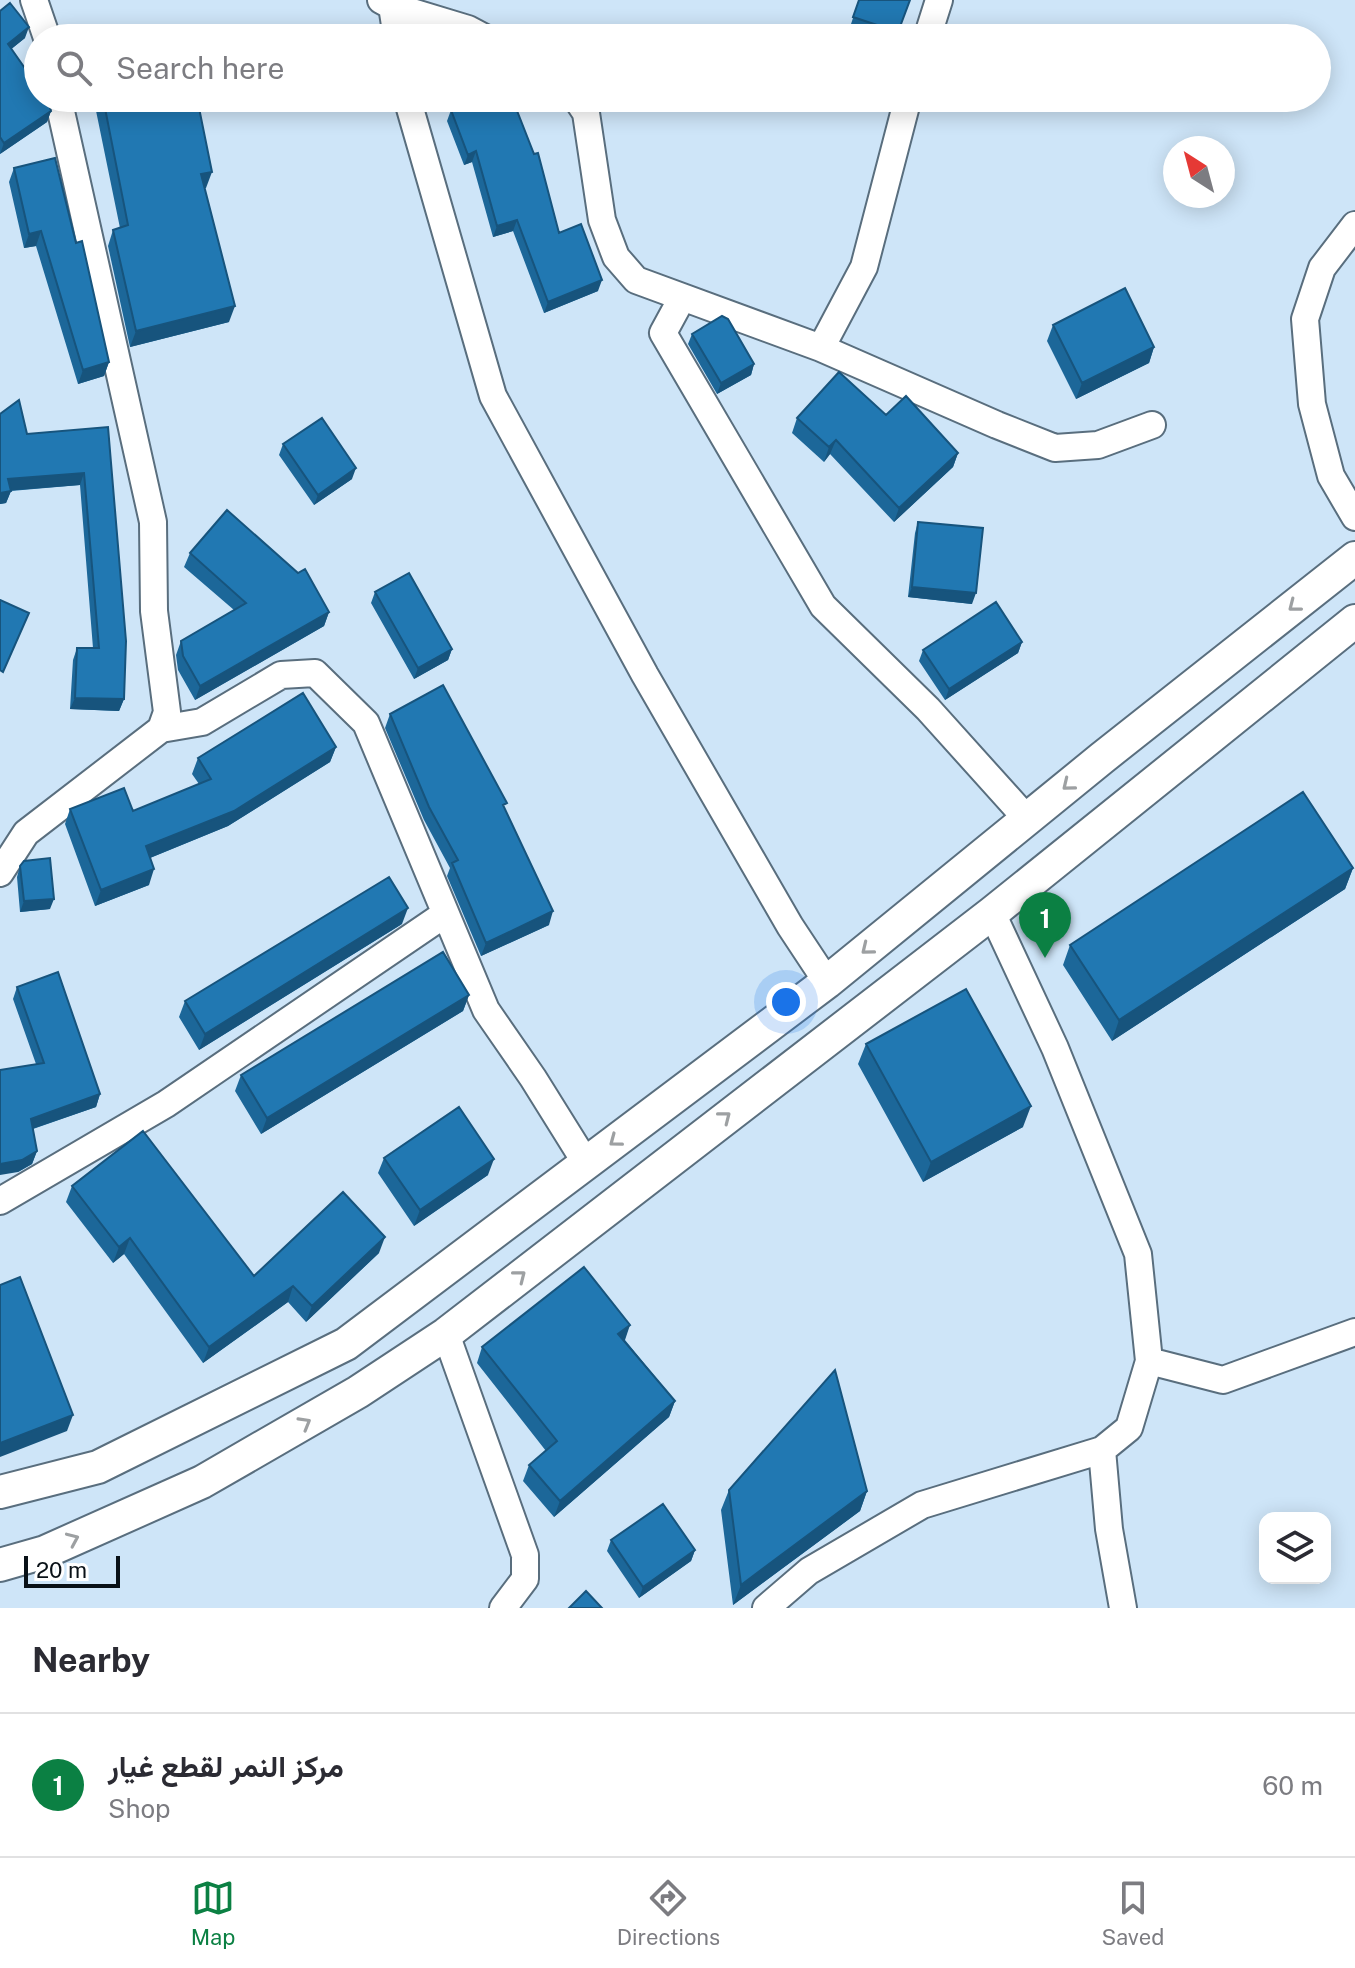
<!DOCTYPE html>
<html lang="en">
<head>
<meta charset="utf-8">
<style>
	body { margin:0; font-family:"Public Sans",Vazirmatn,sans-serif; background:#f2f2f3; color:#2b2b33 }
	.controls { position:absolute; right:24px; bottom:24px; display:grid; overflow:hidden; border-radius:16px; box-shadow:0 4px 20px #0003 }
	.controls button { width:72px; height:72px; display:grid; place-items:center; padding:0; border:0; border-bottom:2px solid #e1e1e2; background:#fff; color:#2b2b33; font:40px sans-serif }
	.compass { position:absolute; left:1163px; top:136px; width:72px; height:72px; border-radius:50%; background:#fff; box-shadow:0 4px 20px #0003; rotate:324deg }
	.scale { position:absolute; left:24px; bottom:20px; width:96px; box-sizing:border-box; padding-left:8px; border:4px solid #091117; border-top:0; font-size:22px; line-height:28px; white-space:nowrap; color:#091117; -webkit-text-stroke:6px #fff; paint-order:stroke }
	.you { position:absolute; left:786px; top:1002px; width:28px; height:28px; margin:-20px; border:6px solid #fff; border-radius:50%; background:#1a73e8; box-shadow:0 0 0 12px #1a73e833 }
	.badge { display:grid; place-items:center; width:52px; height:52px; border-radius:50%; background:#0b8043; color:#fff; font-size:26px; font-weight:700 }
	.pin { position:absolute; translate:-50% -66px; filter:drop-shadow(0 2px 4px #0008) }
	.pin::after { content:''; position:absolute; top:42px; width:28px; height:24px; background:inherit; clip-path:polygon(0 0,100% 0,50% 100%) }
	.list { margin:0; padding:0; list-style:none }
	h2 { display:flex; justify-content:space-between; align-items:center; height:104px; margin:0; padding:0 32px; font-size:34px }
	h2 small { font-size:26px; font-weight:400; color:#7c7c81 }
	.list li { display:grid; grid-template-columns:52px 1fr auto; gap:24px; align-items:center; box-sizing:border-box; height:144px; padding:0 32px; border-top:2px solid #e1e1e2 }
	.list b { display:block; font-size:30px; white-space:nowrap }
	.list p { margin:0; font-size:26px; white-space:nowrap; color:#7c7c81 }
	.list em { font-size:26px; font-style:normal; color:#7c7c81 }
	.icon { flex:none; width:44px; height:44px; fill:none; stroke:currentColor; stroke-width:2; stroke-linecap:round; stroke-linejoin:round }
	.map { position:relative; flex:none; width:1355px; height:1608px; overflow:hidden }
	.search { position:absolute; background:#fff; box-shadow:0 4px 20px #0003; left:24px; right:24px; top:24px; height:88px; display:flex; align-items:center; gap:20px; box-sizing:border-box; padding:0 28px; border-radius:44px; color:#7c7c81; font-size:30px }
	.sheet { height:248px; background:#fff }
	nav { display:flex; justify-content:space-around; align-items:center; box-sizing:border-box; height:112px; border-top:2px solid #e1e1e2; background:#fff; font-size:22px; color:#7c7c81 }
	nav a { display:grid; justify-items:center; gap:4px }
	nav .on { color:#0b8043 }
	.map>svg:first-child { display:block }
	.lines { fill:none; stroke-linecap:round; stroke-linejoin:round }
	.minor-casing { stroke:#596e7e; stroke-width:30 }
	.tertiary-casing { stroke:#596e7e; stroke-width:36 }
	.minor { stroke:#fff; stroke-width:26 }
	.tertiary { stroke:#fff; stroke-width:32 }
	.wall { fill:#1c6799 }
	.shaded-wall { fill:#17547d }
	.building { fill:#2178b2; stroke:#17547d; stroke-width:2 }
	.oneway { stroke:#9da0a2 }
</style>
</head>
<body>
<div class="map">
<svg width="1355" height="1608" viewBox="0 0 1355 1608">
	<rect width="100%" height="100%" fill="#cee5f8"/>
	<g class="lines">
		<defs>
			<path id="minor" d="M 34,0 L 47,38
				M 381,0 L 392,6 L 397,38
				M 392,6 L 468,29 L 485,38
				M 927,38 L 939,0
				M 407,98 L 493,396 L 645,675 L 790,926 L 827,982
				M 576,98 L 586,113 L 602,220 L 616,257 L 636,280 L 821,348 L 997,425 L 1055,448 L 1098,445 L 1152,425
				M 1355,225 L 1322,268 L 1305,319 L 1312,404 L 1331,476 L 1355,517
				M 682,298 L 663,333 L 823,606 L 928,709 L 1027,819
				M 821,348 L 864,267 L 908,98
				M 161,729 L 202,722 L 281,675 L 315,673 L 366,723 L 486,1010 L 533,1078 L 586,1163
				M 0,873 L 26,833 L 161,729 L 167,712 L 154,611 L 153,522 L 58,98
				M 992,913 L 1055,1048 L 1138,1254 L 1149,1361 L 1129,1428 L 1102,1450 L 1109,1529 L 1123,1608
				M 0,1201 L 166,1104 L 445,914
				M 446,1334 L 525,1555 L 525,1579 L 503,1608
				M 1149,1361 L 1223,1380 L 1355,1332
				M 766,1608 L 809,1571 L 922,1505 L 1102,1450"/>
			<path id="tertiary" d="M 0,1492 L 98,1467 L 346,1344 L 827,982 L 1102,758 L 1355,558
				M 0,1565 L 45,1552 L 202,1482 L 358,1392 L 446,1334 L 992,913 L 1355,621"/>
		</defs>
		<use href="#minor" class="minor-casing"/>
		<use href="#tertiary" class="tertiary-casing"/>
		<use href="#minor" class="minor"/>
		<use href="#tertiary" class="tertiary"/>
	</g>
	<path class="wall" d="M 859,0 L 910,0 L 896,38 L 863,38 L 848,33 Z
		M 0,11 L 25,38 L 11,49 L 51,111 L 47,122 L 0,154 Z
		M 95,98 L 197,98 L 206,188 L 204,188 L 229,322 L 130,347 L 108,246 L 113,230 L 120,228 L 94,101 Z
		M 451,110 L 559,233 L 598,291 L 544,313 L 513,231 L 493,237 L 472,162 L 464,165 L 447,121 Z
		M 14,168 L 76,243 L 109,362 L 104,376 L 78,384 L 36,246 L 24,248 L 9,182 Z
		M 1053,325 L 1154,347 L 1149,363 L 1076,399 L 1047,341 Z
		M 692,334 L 754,364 L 751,375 L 717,394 L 688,344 Z
		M 0,414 L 27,434 L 108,427 L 124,699 L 119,711 L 70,709 L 73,660 L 77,648 L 93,648 L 80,485 L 11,491 L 6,503 L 0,504 Z
		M 886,415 L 958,453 L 953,467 L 894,522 L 830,454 L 824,462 L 792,433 L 797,418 Z
		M 283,444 L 352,479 L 314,505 L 279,455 Z
		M 918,522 L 972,604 L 908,597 L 915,533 Z
		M 190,553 L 329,612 L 324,626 L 195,700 L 178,670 L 176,655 L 181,641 L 234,610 L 184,567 Z
		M 375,592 L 452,649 L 448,660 L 414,679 L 371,603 Z
		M 1022,642 L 1018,653 L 945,700 L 919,661 L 923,650 Z
		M 390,714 L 505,809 L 549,925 L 481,956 L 447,876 L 450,868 L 424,820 L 385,728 Z
		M 336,747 L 330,762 L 228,826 L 150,858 L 149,885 L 95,906 L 65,824 L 70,809 L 133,811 L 199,784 L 192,774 L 198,758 Z
		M 20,866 L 50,909 L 20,912 L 17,877 Z
		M 1353,868 L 1345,889 L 1112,1041 L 1063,965 L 1070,945 Z
		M 402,924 L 199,1050 L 179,1017 L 185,1001 Z
		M 17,987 L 100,1094 L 96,1107 L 33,1129 L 37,1151 L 32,1164 L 18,1172 L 36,1064 L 13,999 Z
		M 469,995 L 463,1011 L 261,1134 L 235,1091 L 241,1075 Z
		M 866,1044 L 1023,1127 L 923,1182 L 858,1064 Z
		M 384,1158 L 488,1175 L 414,1226 L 378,1173 Z
		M 72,1186 L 254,1276 L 379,1253 L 306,1322 L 288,1302 L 203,1363 L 124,1254 L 113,1263 L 66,1202 Z
		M 625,1340 L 675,1401 L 669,1417 L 554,1517 L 523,1481 L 529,1465 L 546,1451 L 477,1363 L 482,1347 Z
		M 729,1490 L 867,1491 L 860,1511 L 733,1605 L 721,1510 Z
		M 611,1540 L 695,1550 L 691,1561 L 639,1598 L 607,1551 Z"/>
	<path class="shaded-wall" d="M 29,27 L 25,38 L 4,55 L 8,44 Z
		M 51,111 L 47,122 L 0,154 L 4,143 Z
		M 476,151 L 472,162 L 464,165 L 468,155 Z
		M 212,172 L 206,188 L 195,190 L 201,174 Z
		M 517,220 L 513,231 L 493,237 L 497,226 Z
		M 41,231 L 36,246 L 24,248 L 29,234 Z
		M 602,280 L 598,291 L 544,313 L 548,302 Z
		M 235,306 L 229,322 L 130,347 L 136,331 Z
		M 1154,347 L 1149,363 L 1076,399 L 1082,383 Z
		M 109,362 L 104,376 L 78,384 L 83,370 Z
		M 754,364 L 751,375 L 717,394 L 721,383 Z
		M 836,440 L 830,454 L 824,462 L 829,447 Z
		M 958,453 L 953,467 L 894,522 L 899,508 Z
		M 356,468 L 352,479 L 314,505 L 318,495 Z
		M 84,473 L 80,485 L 4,491 L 8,479 Z
		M 11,491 L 6,503 L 0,504 L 0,493 Z
		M 912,587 L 976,593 L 972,604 L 908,597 Z
		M 329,612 L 324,626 L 195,700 L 200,686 Z
		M 1022,642 L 1018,653 L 945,700 L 949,689 Z
		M 452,649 L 448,660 L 414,679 L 418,668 Z
		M 75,698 L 124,699 L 119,711 L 70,709 Z
		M 336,747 L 330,762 L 228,826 L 140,862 L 146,846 Z
		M 1353,868 L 1345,889 L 1112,1041 L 1119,1020 Z
		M 154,869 L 149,885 L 95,906 L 101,890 Z
		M 54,899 L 50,909 L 20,912 L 24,901 Z
		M 408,908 L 402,924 L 199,1050 L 205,1034 Z
		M 553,911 L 549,925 L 481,956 L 486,943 Z
		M 469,995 L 463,1011 L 261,1134 L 267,1118 Z
		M 100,1094 L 96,1107 L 26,1131 L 31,1119 Z
		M 1031,1106 L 1023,1127 L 923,1182 L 931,1162 Z
		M 37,1151 L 32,1164 L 18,1172 L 0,1175 L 0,1164 Z
		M 494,1159 L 488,1175 L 414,1226 L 420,1210 Z
		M 385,1237 L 379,1253 L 306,1322 L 312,1306 Z
		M 130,1238 L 124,1254 L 113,1263 L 119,1247 Z
		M 293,1286 L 288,1302 L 203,1363 L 209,1347 Z
		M 630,1325 L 625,1340 L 612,1350 L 618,1334 Z
		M 675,1401 L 669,1417 L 554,1517 L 560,1501 Z
		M 73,1415 L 67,1431 L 0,1457 L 0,1443 Z
		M 867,1491 L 860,1511 L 733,1605 L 741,1585 Z
		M 695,1550 L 691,1561 L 639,1598 L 643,1587 Z"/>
	<path class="building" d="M 859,0 L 910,0 L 898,32 L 853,17 Z
		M 10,3 L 29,27 L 8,44 L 38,87 L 38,98 L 46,98 L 49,103 L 51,111 L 4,143 L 0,137 L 0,11 Z
		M 103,98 L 197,98 L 212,172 L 201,174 L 235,306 L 136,331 L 113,230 L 128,225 Z
		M 482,98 L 512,98 L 534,154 L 538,153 L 559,233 L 581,224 L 602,280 L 548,302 L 517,220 L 497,226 L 476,151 L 468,155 L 451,110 Z
		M 55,158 L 76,243 L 82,241 L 109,362 L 83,370 L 41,231 L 29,234 L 14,168 Z
		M 1125,288 L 1154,347 L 1082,383 L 1053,325 Z
		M 722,316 L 728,319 L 754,364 L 721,383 L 692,334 Z
		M 839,372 L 886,415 L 906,396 L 958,453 L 899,508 L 836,440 L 829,447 L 797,418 Z
		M 19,400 L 27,434 L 108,427 L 126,641 L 124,699 L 75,698 L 77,648 L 99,648 L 84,473 L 8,479 L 11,491 L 0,493 L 0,414 Z
		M 322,418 L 356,468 L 318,495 L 283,444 Z
		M 227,510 L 298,573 L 305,569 L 329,612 L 200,686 L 183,656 L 181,641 L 246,603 L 190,553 Z
		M 918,522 L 983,528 L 976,593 L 912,587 Z
		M 409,573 L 452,649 L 418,668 L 375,592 Z
		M 0,600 L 29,613 L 3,672 L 0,670 Z
		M 996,602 L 1022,642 L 949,689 L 923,650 Z
		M 443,685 L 507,803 L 503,805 L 553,911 L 486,943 L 452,863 L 458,860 L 429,807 L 390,714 Z
		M 303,693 L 336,747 L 234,811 L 146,846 L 154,869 L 101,890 L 70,809 L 124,788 L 133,811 L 211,779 L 198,758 Z
		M 1303,792 L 1353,868 L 1119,1020 L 1070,945 Z
		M 50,858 L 54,899 L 24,901 L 20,866 L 24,861 Z
		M 389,877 L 408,908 L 205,1034 L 185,1001 Z
		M 443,952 L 469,995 L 267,1118 L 241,1075 Z
		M 58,972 L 100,1094 L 31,1119 L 37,1151 L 22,1160 L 0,1164 L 0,1070 L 44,1063 L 17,987 Z
		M 966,989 L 1031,1106 L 931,1162 L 866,1044 Z
		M 459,1107 L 494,1159 L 420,1210 L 384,1158 Z
		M 143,1131 L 254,1276 L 343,1192 L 385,1237 L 312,1306 L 293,1286 L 209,1347 L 130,1238 L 119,1247 L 72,1186 Z
		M 584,1267 L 630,1325 L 618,1334 L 675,1401 L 560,1501 L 529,1465 L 557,1441 L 482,1347 Z
		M 20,1277 L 73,1415 L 0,1443 L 0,1285 Z
		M 835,1370 L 867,1491 L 741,1585 L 729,1490 Z
		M 663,1504 L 695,1550 L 643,1587 L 611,1540 Z
		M 586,1591 L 602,1608 L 569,1608 Z"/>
	<defs><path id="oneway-chevron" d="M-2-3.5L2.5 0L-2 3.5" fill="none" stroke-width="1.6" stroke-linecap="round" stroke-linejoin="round" transform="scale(2)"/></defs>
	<g class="oneway">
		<use href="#oneway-chevron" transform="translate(1294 606) rotate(142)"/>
		<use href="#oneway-chevron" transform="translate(1068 785) rotate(141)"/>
		<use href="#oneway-chevron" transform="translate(867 949) rotate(141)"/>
		<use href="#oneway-chevron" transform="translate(725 1117) rotate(-38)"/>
		<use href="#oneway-chevron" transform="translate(615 1141) rotate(143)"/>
		<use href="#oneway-chevron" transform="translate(520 1276) rotate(-38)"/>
		<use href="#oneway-chevron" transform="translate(305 1423) rotate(-30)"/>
		<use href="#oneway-chevron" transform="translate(73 1539) rotate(-24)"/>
	</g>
</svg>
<div class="controls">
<button><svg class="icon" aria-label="layers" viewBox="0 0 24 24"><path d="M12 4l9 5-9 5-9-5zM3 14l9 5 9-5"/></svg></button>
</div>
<svg class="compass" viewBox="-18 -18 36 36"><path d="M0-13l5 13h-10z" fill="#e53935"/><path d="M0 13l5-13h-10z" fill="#7c7c81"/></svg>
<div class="scale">20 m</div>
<div class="you"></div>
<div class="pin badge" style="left:1045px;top:958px">1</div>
<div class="search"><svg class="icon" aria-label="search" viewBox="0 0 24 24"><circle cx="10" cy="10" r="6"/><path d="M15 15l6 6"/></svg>Search here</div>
</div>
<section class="sheet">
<h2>Nearby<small></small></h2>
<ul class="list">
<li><span class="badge">1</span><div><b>مركز النمر لقطع غيار</b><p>Shop</p></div><em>60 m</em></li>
</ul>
</section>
<nav>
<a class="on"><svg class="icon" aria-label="map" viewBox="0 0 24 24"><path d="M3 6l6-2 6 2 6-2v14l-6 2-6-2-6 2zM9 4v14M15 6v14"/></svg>Map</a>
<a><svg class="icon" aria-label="directions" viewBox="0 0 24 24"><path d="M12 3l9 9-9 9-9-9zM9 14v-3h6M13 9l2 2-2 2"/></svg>Directions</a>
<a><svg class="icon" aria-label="saved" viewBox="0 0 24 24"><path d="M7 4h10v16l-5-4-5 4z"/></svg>Saved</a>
</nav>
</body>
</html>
